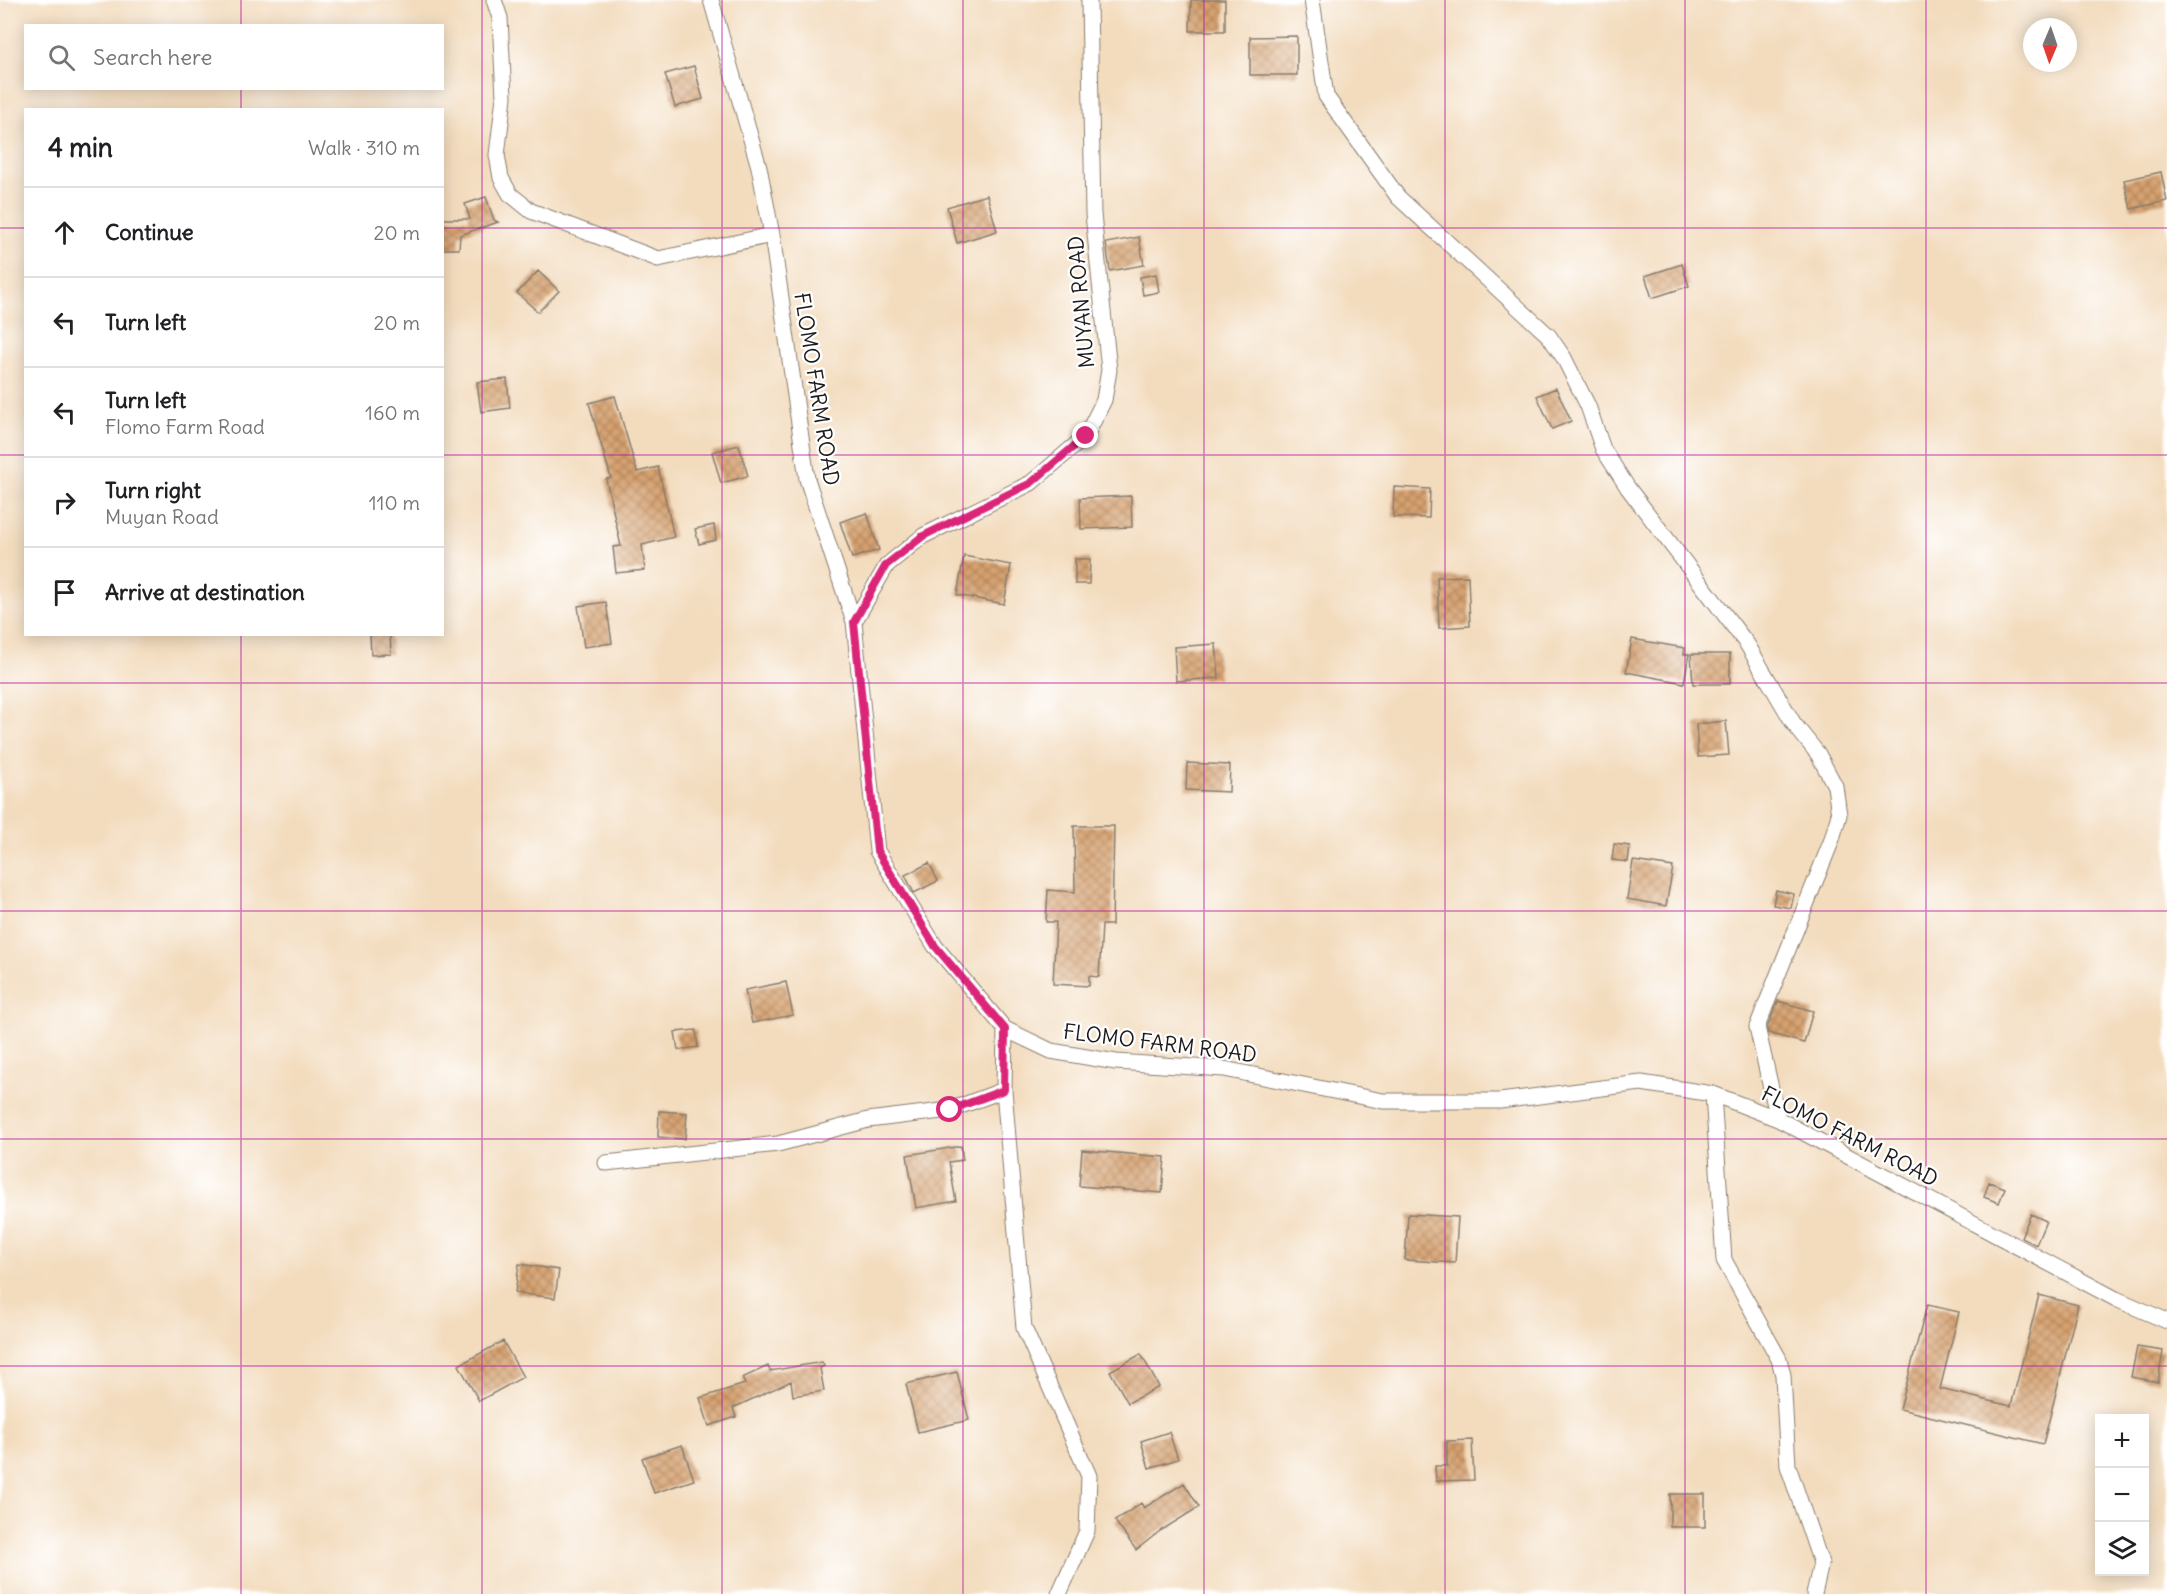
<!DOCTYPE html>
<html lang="en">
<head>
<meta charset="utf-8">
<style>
	body { margin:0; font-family:Delius,sans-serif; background:#f6f6f6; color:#202124 }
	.controls { position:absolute; right:18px; bottom:18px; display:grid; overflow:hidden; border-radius:0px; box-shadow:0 3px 15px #0003 }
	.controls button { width:54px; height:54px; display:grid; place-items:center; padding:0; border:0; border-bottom:2px solid #e0e0e0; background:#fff; color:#202124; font:30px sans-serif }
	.compass { position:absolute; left:2023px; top:18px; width:54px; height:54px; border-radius:50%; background:#fff; box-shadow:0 3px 15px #0003; rotate:182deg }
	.stop { position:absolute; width:18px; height:18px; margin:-14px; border:4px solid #db2777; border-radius:50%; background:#fff }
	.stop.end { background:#db2777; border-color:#fff; box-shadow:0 2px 6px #0008 }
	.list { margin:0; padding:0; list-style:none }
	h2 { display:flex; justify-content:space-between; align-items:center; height:78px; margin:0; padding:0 24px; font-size:26px }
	h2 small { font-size:20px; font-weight:400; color:#757577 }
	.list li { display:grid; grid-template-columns:39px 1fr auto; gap:18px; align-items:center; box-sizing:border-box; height:90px; padding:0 24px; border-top:2px solid #e0e0e0 }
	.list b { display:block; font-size:22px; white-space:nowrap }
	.list p { margin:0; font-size:20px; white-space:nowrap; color:#757577 }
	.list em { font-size:20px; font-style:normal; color:#757577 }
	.icon { flex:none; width:33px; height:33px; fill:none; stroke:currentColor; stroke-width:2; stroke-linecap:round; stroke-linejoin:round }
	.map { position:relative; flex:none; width:2167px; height:1594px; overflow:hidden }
	.search { position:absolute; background:#fff; box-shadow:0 3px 15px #0003; left:24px; top:24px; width:420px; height:66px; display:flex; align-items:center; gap:15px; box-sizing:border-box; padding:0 21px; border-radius:0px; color:#757577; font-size:22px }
	.panel { position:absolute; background:#fff; box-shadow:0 3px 15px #0003; left:24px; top:108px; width:420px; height:528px; border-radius:0px }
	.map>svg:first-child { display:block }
	.building { fill:url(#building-cross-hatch) }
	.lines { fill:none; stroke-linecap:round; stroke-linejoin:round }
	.street-casing { stroke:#887c6d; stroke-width:17 }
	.street { stroke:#fff; stroke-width:15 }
	.route { stroke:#db2777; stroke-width:8 }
	.grid { fill:none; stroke:#b5179e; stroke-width:1.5; stroke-opacity:0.55 }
	.labels { text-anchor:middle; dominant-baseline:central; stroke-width:4.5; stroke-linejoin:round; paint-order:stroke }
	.street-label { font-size:21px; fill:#1c1c1c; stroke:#fff }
</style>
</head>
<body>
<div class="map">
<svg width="2167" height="1594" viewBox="0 0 2167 1594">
	<defs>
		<pattern id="building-cross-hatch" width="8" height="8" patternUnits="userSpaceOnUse" patternTransform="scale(1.5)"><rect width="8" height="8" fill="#d7a270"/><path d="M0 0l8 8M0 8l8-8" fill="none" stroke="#ae835b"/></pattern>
	</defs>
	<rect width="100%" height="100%" fill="#fff"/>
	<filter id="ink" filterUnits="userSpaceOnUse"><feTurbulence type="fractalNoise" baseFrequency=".0167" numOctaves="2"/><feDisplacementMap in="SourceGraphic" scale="12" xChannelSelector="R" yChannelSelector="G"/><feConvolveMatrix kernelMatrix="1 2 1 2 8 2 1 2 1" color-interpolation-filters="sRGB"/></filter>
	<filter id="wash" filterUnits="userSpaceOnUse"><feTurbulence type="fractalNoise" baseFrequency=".008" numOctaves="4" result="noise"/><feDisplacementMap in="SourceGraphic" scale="24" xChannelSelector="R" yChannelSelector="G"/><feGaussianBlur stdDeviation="1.35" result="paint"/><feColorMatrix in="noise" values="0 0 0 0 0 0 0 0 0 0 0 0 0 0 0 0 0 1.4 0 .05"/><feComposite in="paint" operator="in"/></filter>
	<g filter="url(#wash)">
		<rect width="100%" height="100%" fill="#f3dcbe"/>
		<g id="blocks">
			<path class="building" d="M 1191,0 L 1225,0 L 1225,31 L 1190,31 Z
				M 1297,36 L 1297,75 L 1250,75 L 1250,37 Z
				M 694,66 L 703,99 L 675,107 L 665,74 Z
				M 2161,172 L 2167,201 L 2131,209 L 2124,180 Z
				M 987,195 L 997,231 L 957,243 L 947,207 Z
				M 486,197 L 494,220 L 498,222 L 460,235 L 459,249 L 442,249 L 442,219 L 470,219 L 465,204 Z
				M 1139,237 L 1144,265 L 1110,271 L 1106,243 Z
				M 1682,264 L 1689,286 L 1652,298 L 1645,276 Z
				M 538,271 L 559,291 L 538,312 L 517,293 Z
				M 1156,274 L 1159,292 L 1143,295 L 1140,277 Z
				M 507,379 L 510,408 L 481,412 L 477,382 Z
				M 1556,388 L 1571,421 L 1552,429 L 1537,396 Z
				M 615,396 L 637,472 L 658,467 L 674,537 L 642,545 L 645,570 L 616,573 L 613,547 L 621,546 L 606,479 L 611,478 L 589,403 Z
				M 739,445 L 748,476 L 721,483 L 712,452 Z
				M 1394,487 L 1430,489 L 1429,518 L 1393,517 Z
				M 1131,496 L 1132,527 L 1081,529 L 1080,498 Z
				M 867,513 L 879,550 L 852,558 L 840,522 Z
				M 714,525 L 716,540 L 699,544 L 695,529 Z
				M 964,556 L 1011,565 L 1004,604 L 957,595 Z
				M 1075,559 L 1090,559 L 1089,584 L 1075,584 Z
				M 1468,576 L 1470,626 L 1439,628 L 1437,577 Z
				M 606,602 L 612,643 L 584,647 L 578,606 Z
				M 370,634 L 390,634 L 391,654 L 371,655 Z
				M 1632,639 L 1685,648 L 1684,654 L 1689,654 L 1684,683 L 1626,672 Z
				M 1216,644 L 1219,678 L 1176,681 L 1174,647 Z
				M 1691,654 L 1730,654 L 1730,684 L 1693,684 Z
				M 1726,721 L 1729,755 L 1698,757 L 1696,724 Z
				M 1187,763 L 1230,765 L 1229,792 L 1186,790 Z
				M 1074,826 L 1114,826 L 1112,925 L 1102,925 L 1099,977 L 1089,976 L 1089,986 L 1053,984 L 1056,922 L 1046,922 L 1048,890 L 1075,892 Z
				M 1614,844 L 1630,846 L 1628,862 L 1612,860 Z
				M 1633,861 L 1673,867 L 1666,906 L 1627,899 Z
				M 929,863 L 938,881 L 914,893 L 905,875 Z
				M 1776,890 L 1794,894 L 1791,908 L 1773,905 Z
				M 786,982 L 793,1015 L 752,1023 L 745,990 Z
				M 1778,1001 L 1813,1011 L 1804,1043 L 1768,1033 L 1767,1028 Z
				M 696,1030 L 698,1047 L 678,1050 L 675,1032 Z
				M 659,1111 L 687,1113 L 685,1139 L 658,1137 Z
				M 961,1146 L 963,1160 L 949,1162 L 956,1201 L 916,1208 L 907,1155 Z
				M 1082,1150 L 1165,1157 L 1162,1193 L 1079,1186 Z
				M 1989,1182 L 2005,1188 L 1999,1203 L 1984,1197 Z
				M 1408,1214 L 1458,1217 L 1455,1263 L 1405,1260 Z
				M 2031,1214 L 2046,1221 L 2036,1245 L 2021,1237 Z
				M 519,1264 L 559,1270 L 555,1298 L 515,1293 Z
				M 2039,1295 L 2078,1305 L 2043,1444 L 1900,1409 L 1927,1305 L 1959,1312 L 1940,1389 L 2011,1406 Z
				M 503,1341 L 523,1377 L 479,1401 L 459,1365 Z
				M 2137,1347 L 2163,1351 L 2158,1382 L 2131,1377 Z
				M 1141,1354 L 1159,1387 L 1128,1403 L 1110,1371 Z
				M 822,1362 L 824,1366 L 820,1368 L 824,1391 L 793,1396 L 791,1381 L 733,1408 L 736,1417 L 709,1426 L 700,1398 L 745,1384 L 742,1378 L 768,1366 L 770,1371 Z
				M 957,1372 L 969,1420 L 918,1432 L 906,1384 Z
				M 1169,1432 L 1178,1459 L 1149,1468 L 1141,1441 Z
				M 1472,1440 L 1474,1480 L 1436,1481 L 1435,1466 L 1447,1466 L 1447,1441 Z
				M 682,1445 L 694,1480 L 654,1493 L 642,1458 Z
				M 1184,1483 L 1199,1507 L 1160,1531 L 1136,1550 L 1115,1521 L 1141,1503 L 1144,1508 Z
				M 1670,1494 L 1705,1494 L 1705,1527 L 1670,1527 Z"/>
		</g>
	</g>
	<g filter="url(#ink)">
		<use href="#blocks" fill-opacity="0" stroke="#887c6d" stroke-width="1.5"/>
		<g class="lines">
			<defs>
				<path id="street" d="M 494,0 L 500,18 L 504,97 L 497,155 L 501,178 L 510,194 L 531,211 L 658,259 L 772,235
					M 711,0 L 759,167 L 772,235 L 807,479 L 854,622 L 877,851 L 935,946 L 1005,1029 L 1051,1051 L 1116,1062 L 1224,1069 L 1383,1101 L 1500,1101 L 1641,1083 L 1713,1094 L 1778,1119 L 2116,1299 L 2167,1321
					M 1312,0 L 1326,96 L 1398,197 L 1549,336 L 1564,358 L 1588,406 L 1603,449 L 1628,488 L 1747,644 L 1794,724 L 1818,754 L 1835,786 L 1839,815 L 1831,842 L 1757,1027 L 1778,1119
					M 854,622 L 887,565 L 923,536 L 1031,483 L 1086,436 L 1104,400 L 1109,370 L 1093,214 L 1089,0
					M 1005,1029 L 1004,1090 L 1024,1328 L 1089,1476 L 1087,1531 L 1059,1594
					M 1713,1094 L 1724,1260 L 1779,1359 L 1783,1375 L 1788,1466 L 1821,1563 L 1814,1594
					M 606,1163 L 778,1144 L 868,1120 L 950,1110 L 1004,1090"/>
			</defs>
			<use href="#street" class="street-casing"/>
			<use href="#street" class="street"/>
		</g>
	</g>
	<g class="lines" filter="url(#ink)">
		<path class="route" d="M 950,1110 L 1004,1090 L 1005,1029 L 935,946 L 877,851 L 854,622 L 886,565 L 923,536 L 1031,483 L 1086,436"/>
	</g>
	<path class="grid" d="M 241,0 L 241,26M 482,0 L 482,1594M 722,0 L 722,1594M 963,0 L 963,1594M 1204,0 L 1204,1594M 1445,0 L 1445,1594M 1685,0 L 1685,1594M 1926,0 L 1926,1594M 241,88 L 241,110M 0,228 L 26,228M 442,228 L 2167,228M 0,455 L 26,455M 442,455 L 2167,455M 241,634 L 241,1594M 0,683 L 2167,683M 0,911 L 2167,911M 0,1139 L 2167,1139M 0,1366 L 2167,1366"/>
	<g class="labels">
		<g class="street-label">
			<text transform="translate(1081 302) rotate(-95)">MUYAN ROAD</text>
			<text transform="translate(817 389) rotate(81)">FLOMO FARM ROAD</text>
			<text transform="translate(1160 1043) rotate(7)">FLOMO FARM ROAD</text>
			<text transform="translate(1850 1136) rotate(27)">FLOMO FARM ROAD</text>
		</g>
	</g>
</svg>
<div class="controls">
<button>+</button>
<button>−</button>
<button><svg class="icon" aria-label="layers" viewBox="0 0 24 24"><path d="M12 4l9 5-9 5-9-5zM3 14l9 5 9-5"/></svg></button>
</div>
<svg class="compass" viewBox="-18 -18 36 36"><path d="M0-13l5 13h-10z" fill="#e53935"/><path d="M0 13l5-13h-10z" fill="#757577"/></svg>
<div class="stop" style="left:950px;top:1110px"></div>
<div class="stop end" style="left:1086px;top:436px"></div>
<div class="search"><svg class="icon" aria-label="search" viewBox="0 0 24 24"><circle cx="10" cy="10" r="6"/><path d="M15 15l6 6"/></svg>Search here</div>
<section class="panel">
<h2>4 min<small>Walk · 310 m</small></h2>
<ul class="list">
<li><svg class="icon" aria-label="ahead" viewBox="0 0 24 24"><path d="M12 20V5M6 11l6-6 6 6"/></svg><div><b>Continue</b></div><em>20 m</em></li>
<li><svg class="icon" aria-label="left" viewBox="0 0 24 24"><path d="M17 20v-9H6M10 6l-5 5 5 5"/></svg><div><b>Turn left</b></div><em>20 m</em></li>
<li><svg class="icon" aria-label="left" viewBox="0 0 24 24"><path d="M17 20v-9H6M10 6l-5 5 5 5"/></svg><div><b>Turn left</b><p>Flomo Farm Road</p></div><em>160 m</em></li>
<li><svg class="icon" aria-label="right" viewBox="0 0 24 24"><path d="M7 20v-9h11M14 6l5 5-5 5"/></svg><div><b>Turn right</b><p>Muyan Road</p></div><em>110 m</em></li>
<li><svg class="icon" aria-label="arrive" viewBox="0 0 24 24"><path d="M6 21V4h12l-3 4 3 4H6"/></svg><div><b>Arrive at destination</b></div></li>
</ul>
</section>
</div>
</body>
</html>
